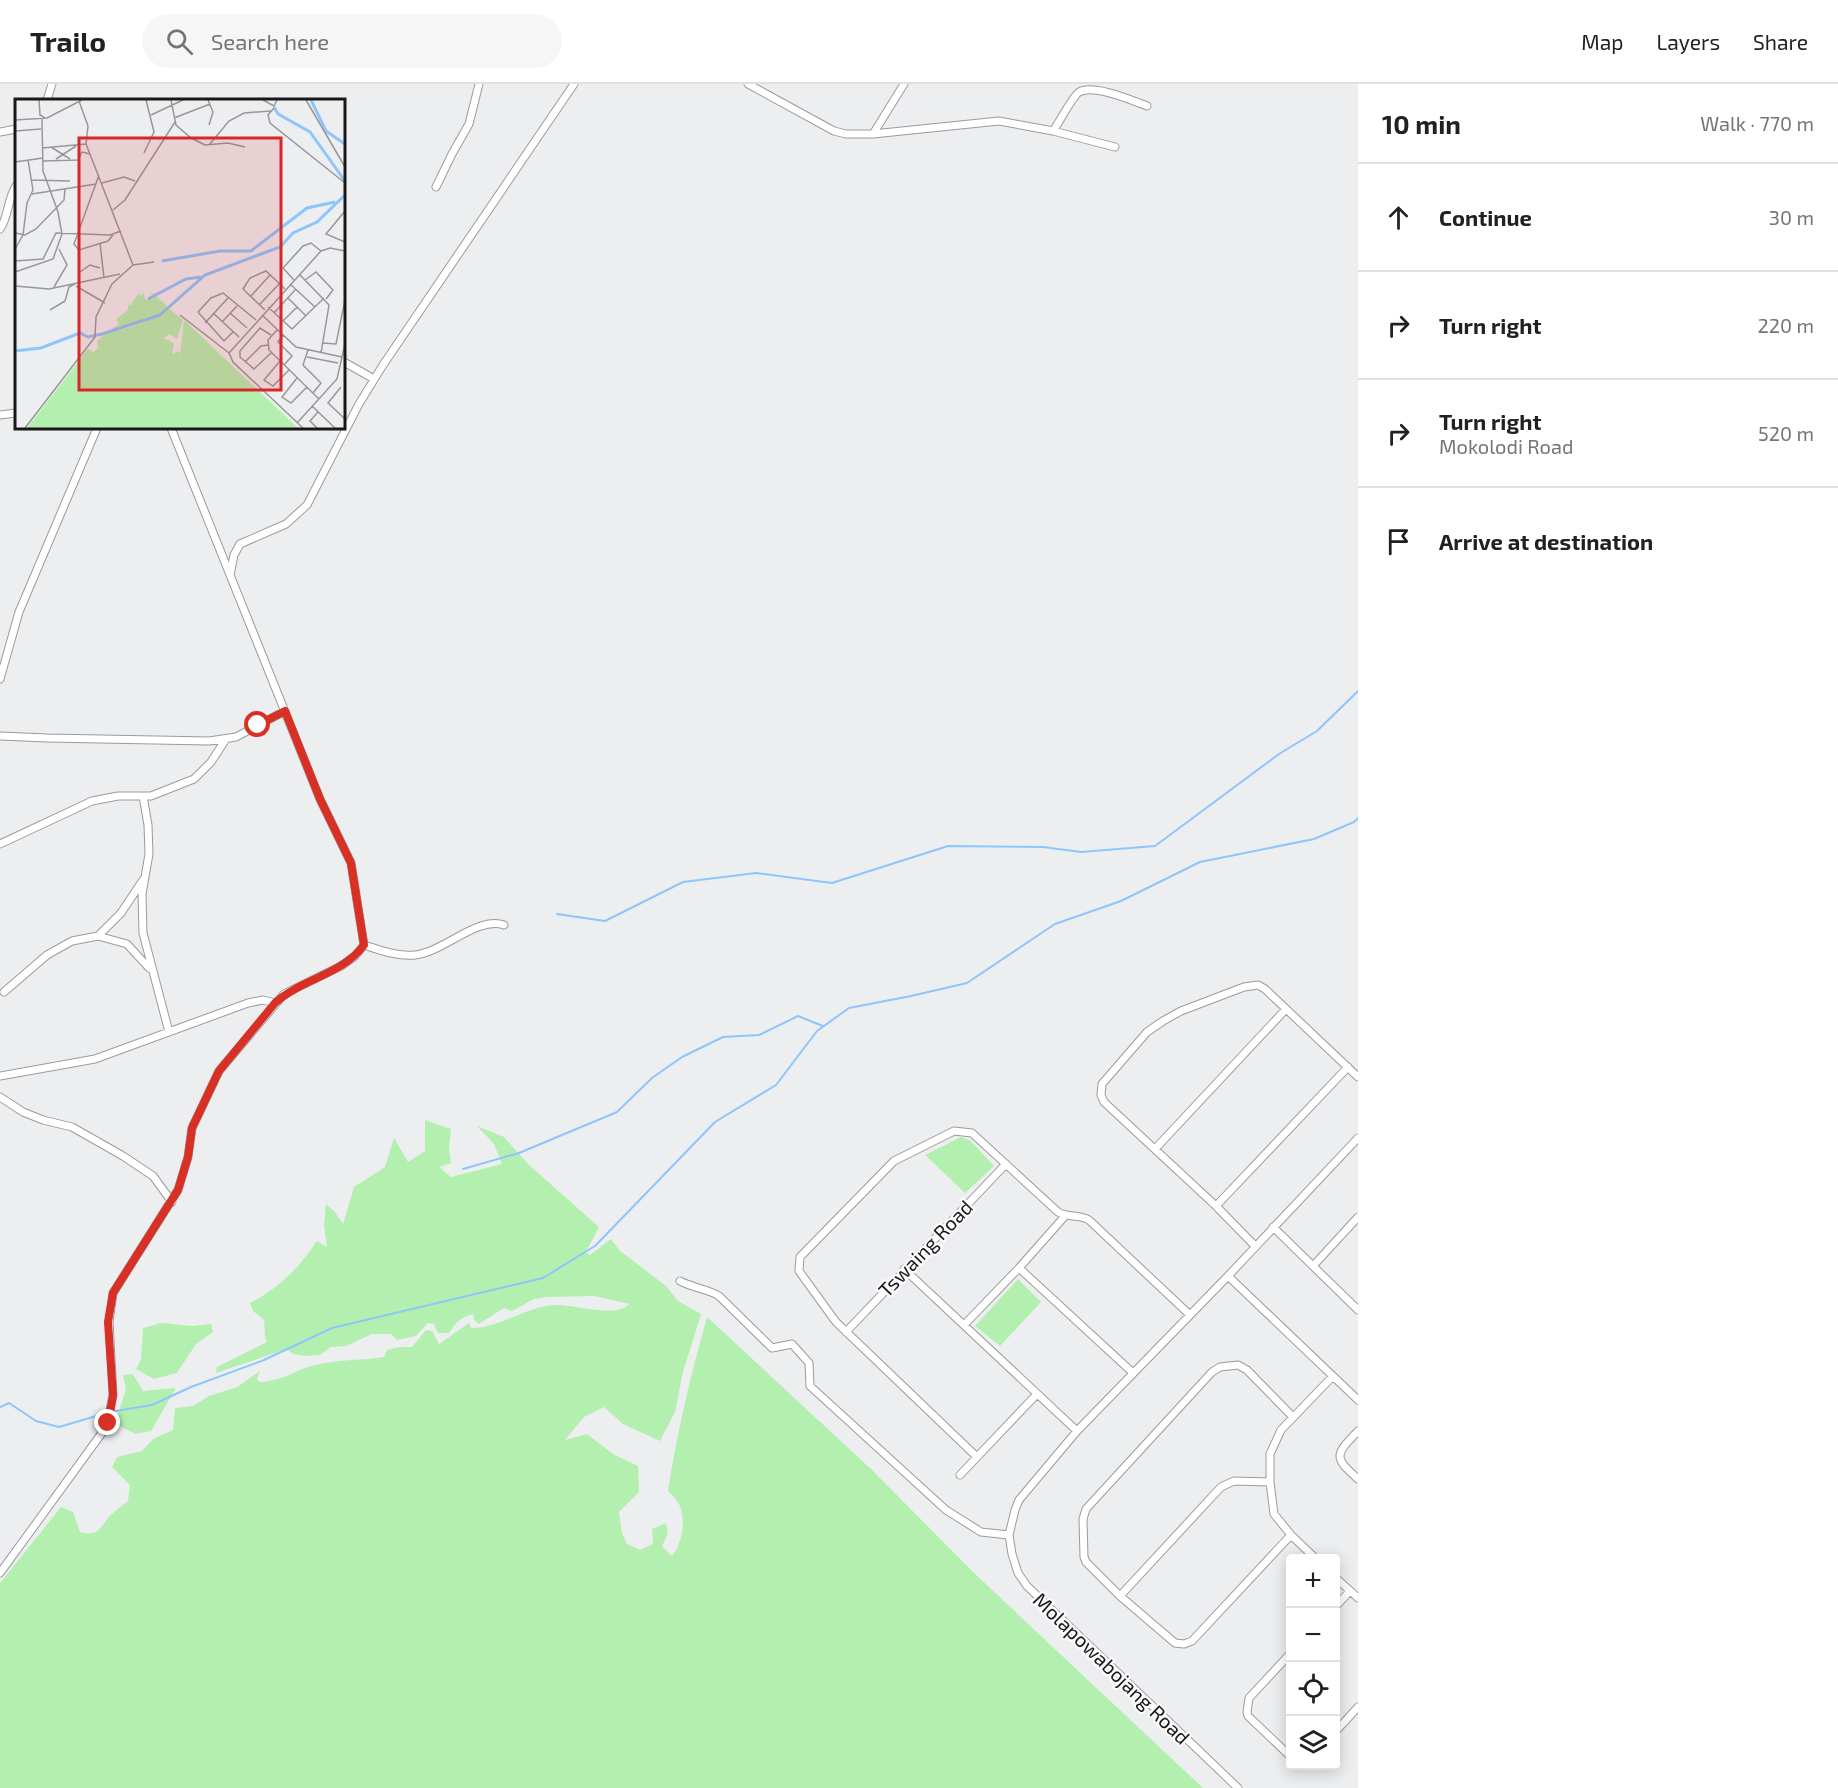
<!DOCTYPE html>
<html lang="en">
<head>
<meta charset="utf-8">
<style>
	body { margin:0; font-family:"Exo 2",sans-serif; background:#f6f6f6; color:#202124 }
	.controls { position:absolute; right:18px; bottom:18px; display:grid; overflow:hidden; border-radius:6px; box-shadow:0 3px 15px #0003 }
	.controls button { width:54px; height:54px; display:grid; place-items:center; padding:0; border:0; border-bottom:2px solid #e0e0e0; background:#fff; color:#202124; font:30px sans-serif }
	.stop { position:absolute; width:18px; height:18px; margin:-14px; border:4px solid #d93025; border-radius:50%; background:#fff }
	.stop.end { background:#d93025; border-color:#fff; box-shadow:0 2px 6px #0008 }
	.list { margin:0; padding:0; list-style:none }
	h2 { display:flex; justify-content:space-between; align-items:center; height:78px; margin:0; padding:0 24px; font-size:26px }
	h2 small { font-size:20px; font-weight:400; color:#757577 }
	.list li { display:grid; grid-template-columns:39px 1fr auto; gap:18px; align-items:center; box-sizing:border-box; height:108px; padding:0 24px; border-top:2px solid #e0e0e0 }
	.list b { display:block; font-size:22px; white-space:nowrap }
	.list p { margin:0; font-size:20px; white-space:nowrap; color:#757577 }
	.list em { font-size:20px; font-style:normal; color:#757577 }
	.icon { flex:none; width:33px; height:33px; fill:none; stroke:currentColor; stroke-width:2; stroke-linecap:round; stroke-linejoin:round }
	.map { position:relative; flex:none; width:1358px; height:1704px; overflow:hidden }
	header { display:flex; align-items:center; gap:36px; box-sizing:border-box; height:84px; padding:0 30px; background:#fff; border-bottom:2px solid #e0e0e0 }
	header strong { font-size:28px }
	nav { display:flex; gap:33px; margin-inline-start:auto; font-size:21px }
	.search { width:420px; height:54px; background:#f6f6f6; display:flex; align-items:center; gap:15px; box-sizing:border-box; padding:0 21px; border-radius:33px; color:#757577; font-size:22px }
	main { display:flex }
	aside { flex:1; background:#fff }
	.map>svg:first-child { display:block }
	.green { fill:#b3f0af }
	.lines { fill:none; stroke-linecap:round; stroke-linejoin:round }
	.stream { stroke:#8fc5fd; stroke-width:2 }
	.minor-casing { stroke:#9a9b9d; stroke-width:9 }
	.minor { stroke:#fff; stroke-width:7 }
	.route { stroke:#d93025; stroke-width:8 }
	.labels { text-anchor:middle; dominant-baseline:central; stroke-width:4.5; stroke-linejoin:round; paint-order:stroke }
	.street-label { font-size:20px; fill:#181819; stroke:#fbfbfe }
	.inset-river { fill:none; stroke:#8fc5fd; stroke-width:3 }
	.inset-road { fill:none; stroke:#98989a; stroke-width:1.5 }
	.view { fill:#d62828; fill-opacity:0.15; stroke:#d62828; stroke-width:3 }
	.inset-edge { fill:none; stroke:#181819; stroke-width:3 }
</style>
</head>
<body>
<header>
<strong>Trailo</strong>
<div class="search"><svg class="icon" aria-label="search" viewBox="0 0 24 24"><circle cx="10" cy="10" r="6"/><path d="M15 15l6 6"/></svg>Search here</div>
<nav><a>Map</a><a>Layers</a><a>Share</a></nav>
</header>
<main>
<div class="map">
<svg width="1358" height="1704" viewBox="0 0 1358 1704">
	<rect width="100%" height="100%" fill="#edeef0"/>
	<path class="green" d="M 425,1036 L 451,1045 L 449,1064 L 451,1079 L 439,1083 L 451,1093 L 502,1080 L 494,1060 L 477,1042 L 504,1053 L 529,1081 L 599,1143 L 586,1168 L 590,1171 L 611,1155 L 619,1166 L 666,1202 L 678,1217 L 701,1230 L 683,1288 L 675,1328 L 660,1357 L 623,1340 L 604,1323 L 584,1333 L 565,1356 L 587,1350 L 613,1370 L 638,1382 L 639,1408 L 619,1428 L 622,1449 L 627,1460 L 640,1466 L 653,1460 L 652,1445 L 666,1439 L 668,1450 L 662,1462 L 672,1472 C 682,1460 686,1437 680,1422 C 677,1416 672,1411 668,1407 C 677,1348 691,1290 707,1233 L 872,1386 L 973,1488 L 1203,1704 L 0,1704 L 0,1499 L 61,1423 L 73,1428 L 80,1448 C 100,1454 100,1441 112,1430 C 117,1425 123,1421 128,1417 L 130,1401 L 112,1383 L 117,1373 L 142,1367 L 153,1355 L 173,1346 L 175,1324 L 193,1322 L 209,1312 L 237,1303 L 260,1287 L 257,1295 L 259,1298 C 278,1298 291,1289 308,1283 C 332,1275 359,1277 384,1273 L 387,1266 L 399,1263 L 412,1263 L 426,1246 L 432,1247 L 439,1260 L 469,1239 L 471,1244 C 501,1244 526,1222 556,1221 C 574,1220 617,1235 629,1220 L 595,1212 L 547,1213 L 534,1215 L 512,1227 L 504,1224 L 479,1240 L 474,1236 L 473,1230 C 461,1233 456,1238 449,1249 L 438,1249 L 434,1240 L 428,1239 L 416,1252 L 397,1256 L 391,1250 L 372,1250 L 346,1262 L 331,1263 L 320,1271 L 305,1272 L 293,1270 L 287,1265 L 216,1289 L 217,1283 L 267,1258 L 265,1252 L 264,1236 L 253,1227 L 250,1219 C 278,1205 300,1183 317,1157 L 327,1163 L 324,1141 L 326,1120 L 334,1127 L 343,1140 L 354,1103 L 385,1083 L 394,1054 L 408,1078 L 425,1067 Z
		M 961,1053 L 971,1057 L 994,1082 L 965,1109 L 925,1071 Z
		M 1018,1195 L 1041,1218 L 1000,1262 L 975,1242 Z
		M 161,1239 L 192,1242 L 211,1240 L 213,1248 L 196,1260 L 177,1289 L 154,1295 L 136,1285 L 141,1275 L 143,1244 Z
		M 133,1290 L 143,1307 L 176,1304 L 151,1347 L 136,1350 L 115,1340 L 126,1305 L 123,1291 Z"/>
	<g class="lines">
		<path class="stream" d="M 557,830 L 605,837 L 683,798 L 756,789 L 832,799 L 948,762 L 1043,763 L 1081,768 L 1155,762 L 1279,670 L 1317,647 L 1358,607
			M 463,1085 L 519,1069 L 617,1028 L 652,994 L 682,973 L 723,953 L 759,951 L 798,932 L 823,942
			M 0,1323 L 9,1319 L 36,1337 L 59,1343 L 110,1328 L 152,1321 L 191,1303 L 264,1276 L 332,1244 L 543,1194 L 595,1162 L 715,1038 L 776,1001 L 817,947 L 849,924 L 911,912 L 967,899 L 1055,840 L 1121,817 L 1200,778 L 1314,755 L 1354,738 L 1358,734"/>
		<defs>
			<path id="minor" d="M 748,0 L 834,47 L 846,50 L 873,50 L 999,37 L 1053,47 L 1115,63
				M 47,16 L 52,0
				M 1053,47 C 1061,36 1070,16 1079,8 C 1094,0 1131,16 1147,22
				M 0,48 L 16,45
				M 873,50 L 904,0
				M 436,103 L 452,70 L 469,40 L 479,0
				M 0,145 C 9,132 7,116 16,102
				M 344,278 L 374,295
				M 0,331 L 16,329
				M 171,344 L 320,715 L 351,779 L 364,861
				M 230,491 L 234,471 L 240,460 L 286,440 L 307,421 L 359,320 L 383,281 L 574,0
				M 0,595 L 19,528 L 97,344
				M 0,652 L 47,654 L 209,657 L 236,653 L 285,627
				M 143,712 L 148,741 L 149,770 L 142,810 L 143,849 L 169,948
				M 0,760 L 92,717 L 118,712 L 151,712 L 194,695 L 211,678 L 226,655
				M 98,852 L 121,829 L 143,796
				M 364,861 C 380,866 398,873 415,871 C 444,868 477,832 504,841
				M 4,908 L 47,871 L 72,857 L 98,852 L 127,860 L 149,884
				M 0,992 L 95,975 L 248,919 L 263,916 L 275,919
				M 0,1013 L 23,1028 L 43,1036 L 72,1043 L 123,1072 L 153,1092 L 172,1118
				M 1155,1065 L 1286,925
				M 1216,1122 L 1348,983
				M 1273,1143 L 1358,1226
				M 1255,1162 L 1216,1122 L 1104,1018 L 1101,1011 L 1102,1000 L 1147,948 L 1163,937 L 1181,927 L 1244,903 L 1258,901 L 1265,905 L 1358,993
				M 1313,1182 L 1358,1133
				M 1019,1184 L 1132,1288
				M 904,1185 L 1077,1347
				M 1228,1192 L 1358,1316
				M 680,1197 C 693,1204 708,1205 719,1212 L 772,1264 L 792,1260 L 809,1279 L 810,1302 L 946,1426 L 981,1448 L 1009,1451
				M 964,1241 L 1019,1184 L 1065,1132
				M 846,1248 L 1006,1080
				M 1037,1310 L 977,1373 L 836,1238 L 799,1187 L 800,1173 L 894,1077 L 954,1047 L 972,1049 L 1058,1128 C 1068,1134 1079,1130 1089,1136 L 1190,1231
				M 1358,1347 C 1335,1371 1333,1373 1358,1395
				M 960,1391 L 977,1373
				M 1291,1451 L 1192,1557 L 1184,1560 L 1175,1559 L 1120,1512 L 1086,1478 L 1084,1473 L 1083,1435 L 1086,1425 L 1212,1288 L 1220,1283 L 1238,1281 L 1247,1286 L 1293,1333
				M 1315,1474 L 1291,1451 L 1274,1430 L 1270,1398 L 1270,1370 L 1281,1346 L 1332,1293
				M 0,1489 L 107,1342 L 113,1311 L 109,1238 L 113,1209 L 178,1106 L 188,1073 L 192,1044 L 219,987 L 284,910 L 341,882 L 355,872 L 364,861
				M 1336,1494 L 1358,1514
				M 1120,1512 L 1221,1403 L 1234,1397 L 1270,1398
				M 1336,1522 L 1350,1507
				M 1290,1570 L 1249,1614 L 1247,1628 L 1248,1632 L 1290,1672
				M 1336,1647 L 1358,1623
				M 1238,1704 L 1027,1502 L 1018,1489 L 1012,1470 L 1009,1451 L 1015,1426 L 1019,1416 L 1077,1347 L 1228,1192 L 1358,1054"/>
		</defs>
		<use href="#minor" class="minor-casing"/>
		<use href="#minor" class="minor"/>
	</g>
	<g class="lines">
		<path class="route" d="M 108,1339 L 113,1311 L 108,1238 L 113,1209 L 178,1106 L 188,1073 L 192,1044 L 219,987 L 275,919 C 301,895 342,891 364,861 L 351,779 L 320,715 L 285,627 L 258,641"/>
	</g>
	<g class="labels">
		<g class="street-label">
			<text transform="translate(925 1164) rotate(-46)">Tswaing Road</text>
			<text transform="translate(1112 1584) rotate(44)">Molapowabojang Road</text>
		</g>
	</g>
	<g transform="translate(15 15)">
		<rect width="330" height="330" fill="#edeef0"/>
		<path d="M 127,192 L 131,201 L 139,199 L 135,193 L 139,195 L 153,208 L 151,212 L 155,210 L 168,221 L 162,240 L 154,235 L 149,239 L 159,244 L 157,255 L 163,252 L 165,255 L 169,221 L 283,329 L 12,329 L 73,250 L 79,253 L 83,249 L 82,242 L 90,235 L 126,225 L 96,230 L 104,225 L 101,220 L 113,211 L 113,205 L 115,207 L 123,195 L 127,197 Z" fill="#b3f0af"/>
		<path class="inset-river" d="M 296,1 L 311,32 L 330,45M 259,8 L 263,15 L 295,33 L 330,82M 147,162 L 205,152 L 236,152 L 292,109 L 320,103M 133,200 L 171,180 L 186,178M 0,252 L 26,249 L 65,234 L 73,238 L 87,235 L 145,216 L 190,176 L 265,148 L 278,134 L 302,123 L 330,96"/>
		<path class="inset-road" d="M 24,1 L 25,16 L 30,19M 156,1 L 161,26 L 176,39 L 190,46 L 213,44 L 230,48M 193,1 L 198,13 L 194,26M 248,1 L 259,7 L 262,1M 291,1 L 330,68M 64,2 L 73,27 L 71,45 L 118,166M 259,9 L 253,16 L 255,24 L 330,84M 136,16 L 168,1M 159,19 L 195,5M 0,21 L 32,19 L 67,1M 0,32 L 26,30M 194,46 L 214,22 L 229,14 L 256,12M 36,48 L 55,60M 27,49 L 71,45M 129,54 L 139,33 L 131,1M 41,60 L 61,47M 28,62 L 63,61 L 67,53 L 75,55M 0,63 L 28,59M 84,76 L 59,145 L 64,151 L 93,142 L 98,136M 16,81 L 55,82M 87,84 L 109,78 L 120,82M 17,95 L 81,85M 98,111 L 110,101 L 160,23M 330,112 L 311,135 L 330,143M 0,134 L 10,136 L 21,130 L 49,101 L 50,90M 85,144 L 89,179M 0,150 L 8,136 L 12,104 L 18,91 L 13,61M 0,162 L 28,160 L 41,134 L 95,136 L 106,132M 118,166 L 139,163M 0,173 L 38,160 L 47,135 L 43,113 L 28,72 L 27,20M 65,173 L 75,166 L 85,169M 285,176 L 314,206 L 306,254M 279,181 L 268,169 L 288,147 L 296,144 L 306,152M 290,181 L 301,173 L 318,191 L 311,200M 275,185 L 300,208M 0,187 L 34,190 L 105,175M 61,187 L 90,204M 39,188 L 52,166 L 44,150M 236,197 L 255,176M 273,199 L 291,217M 245,205 L 264,185M 253,208 L 277,230 L 309,199M 35,211 L 50,202 L 54,188 L 60,185M 250,211 L 228,190 L 235,179 L 251,172 L 270,190M 198,214 L 224,238M 215,214 L 232,229M 259,214 L 281,190M 165,216 L 214,254M 247,216 L 281,248 L 327,258M 268,222 L 282,208M 207,223 L 222,207M 190,224 L 213,199M 262,231 L 253,241 L 254,251 L 304,300M 218,233 L 209,242 L 183,213 L 196,199 L 208,194 L 241,221M 268,236 L 263,243 L 277,257 L 269,266M 308,244 L 321,245 L 330,201M 293,251 L 288,266 L 306,284 L 298,294M 214,254 L 306,152 L 315,149 L 330,152M 214,254 L 218,263 L 288,329M 256,254 L 239,270 L 225,258 L 225,252 L 245,229 L 256,236M 292,258 L 323,264M 265,262 L 249,281 L 258,287 L 274,271M 230,263 L 246,247 L 253,246M 282,279 L 267,298 L 276,304 L 292,288M 326,288 L 313,304 L 330,320M 297,307 L 320,329M 282,324 L 322,280 L 330,245M 10,329 L 80,238 L 81,218 L 97,185 L 118,166M 302,329 L 295,322 L 303,313"/>
		<path class="view" d="M 64,39 L 266,39 L 266,291 L 64,291 Z"/>
		<rect width="330" height="330" class="inset-edge"/>
	</g>
</svg>
<div class="controls">
<button>+</button>
<button>−</button>
<button><svg class="icon" aria-label="locate" viewBox="0 0 24 24"><circle cx="12" cy="12" r="6"/><path d="M12 2v4M12 18v4M2 12h4M18 12h4"/></svg></button>
<button><svg class="icon" aria-label="layers" viewBox="0 0 24 24"><path d="M12 4l9 5-9 5-9-5zM3 14l9 5 9-5"/></svg></button>
</div>
<div class="stop" style="left:258px;top:641px"></div>
<div class="stop end" style="left:108px;top:1339px"></div>
</div>
<aside>
<h2>10 min<small>Walk · 770 m</small></h2>
<ul class="list">
<li><svg class="icon" aria-label="ahead" viewBox="0 0 24 24"><path d="M12 20V5M6 11l6-6 6 6"/></svg><div><b>Continue</b></div><em>30 m</em></li>
<li><svg class="icon" aria-label="right" viewBox="0 0 24 24"><path d="M7 20v-9h11M14 6l5 5-5 5"/></svg><div><b>Turn right</b></div><em>220 m</em></li>
<li><svg class="icon" aria-label="right" viewBox="0 0 24 24"><path d="M7 20v-9h11M14 6l5 5-5 5"/></svg><div><b>Turn right</b><p>Mokolodi Road</p></div><em>520 m</em></li>
<li><svg class="icon" aria-label="arrive" viewBox="0 0 24 24"><path d="M6 21V4h12l-3 4 3 4H6"/></svg><div><b>Arrive at destination</b></div></li>
</ul>
</aside>
</main>
</body>
</html>
